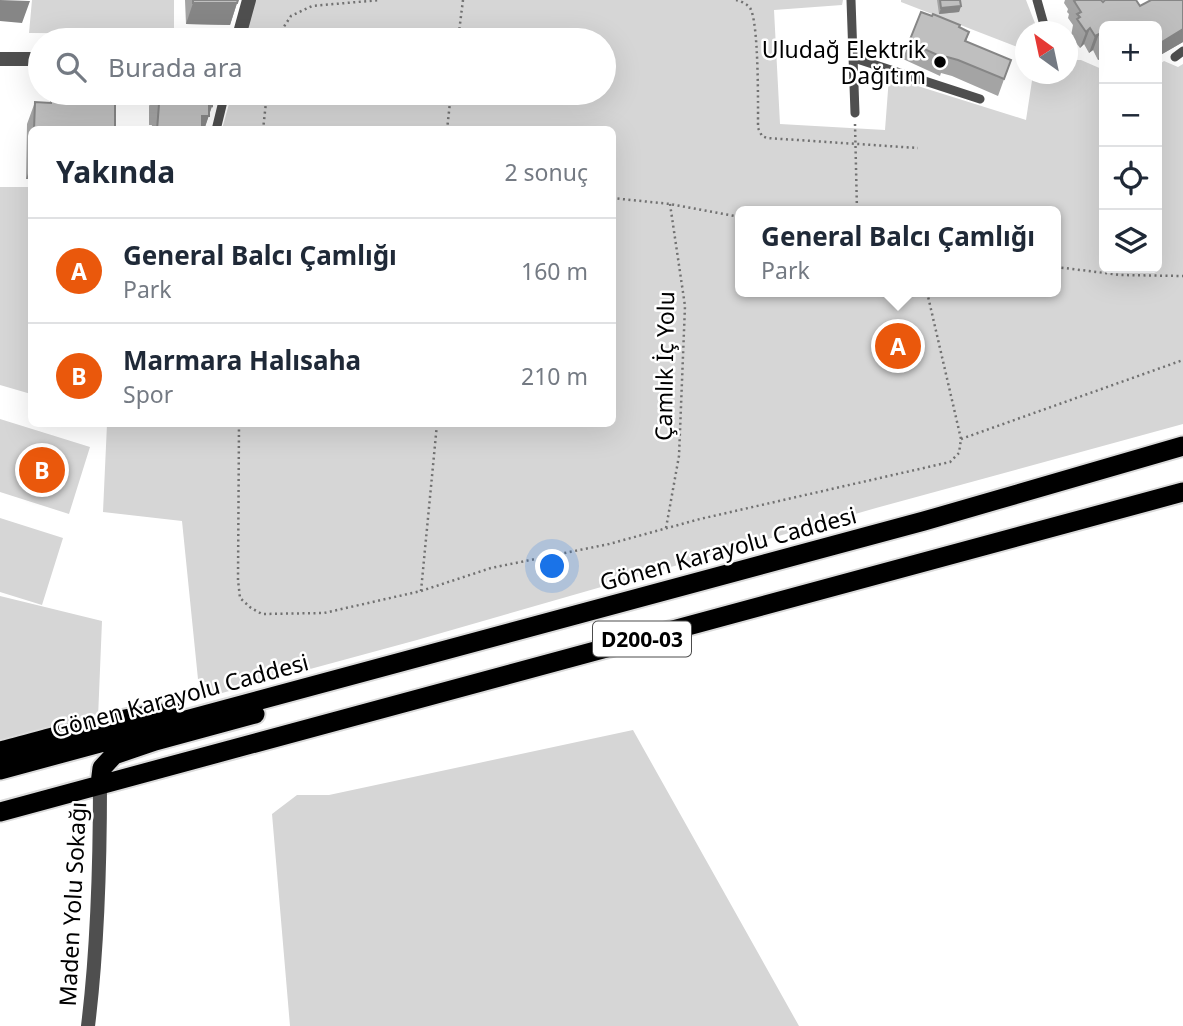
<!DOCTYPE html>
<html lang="tr">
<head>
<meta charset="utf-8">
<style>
	body { margin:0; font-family:"Noto Sans",sans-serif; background:#f2f2f3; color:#1f2937 }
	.controls { position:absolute; right:21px; top:21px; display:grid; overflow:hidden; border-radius:10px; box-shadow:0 7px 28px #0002 }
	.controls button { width:63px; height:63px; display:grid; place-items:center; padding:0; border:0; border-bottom:2px solid #e0e1e3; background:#fff; color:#1f2937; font:35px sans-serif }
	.compass { position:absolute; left:1015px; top:21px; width:63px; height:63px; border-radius:50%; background:#fff; box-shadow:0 7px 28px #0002; rotate:327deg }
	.you { position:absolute; left:553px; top:567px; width:24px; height:24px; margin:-18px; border:5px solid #fff; border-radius:50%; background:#1a73e8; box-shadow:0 0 0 10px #1a73e833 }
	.badge { display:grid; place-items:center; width:46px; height:46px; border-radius:50%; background:#ea580c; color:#fff; font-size:23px; font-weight:700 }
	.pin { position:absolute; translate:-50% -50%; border:4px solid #fff; box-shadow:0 2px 7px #0006 }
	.popup { position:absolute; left:735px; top:206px; width:326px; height:91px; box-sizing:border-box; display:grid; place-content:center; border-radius:10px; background:#fff; filter:drop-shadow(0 2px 5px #0005); font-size:23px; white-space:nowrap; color:#747a83 }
	.popup b { font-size:26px; color:#1f2937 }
	.popup::after { content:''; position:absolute; left:50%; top:100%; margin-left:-14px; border:14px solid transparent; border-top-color:#fff }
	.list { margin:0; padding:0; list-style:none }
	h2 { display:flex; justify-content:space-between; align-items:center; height:91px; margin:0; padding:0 28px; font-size:30px }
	h2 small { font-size:23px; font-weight:400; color:#747a83 }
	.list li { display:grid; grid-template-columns:46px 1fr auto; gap:21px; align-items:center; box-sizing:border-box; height:105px; padding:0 28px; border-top:2px solid #e0e1e3 }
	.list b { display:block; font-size:26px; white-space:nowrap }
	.list p { margin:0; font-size:23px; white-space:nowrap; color:#747a83 }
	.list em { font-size:23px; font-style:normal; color:#747a83 }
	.icon { flex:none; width:38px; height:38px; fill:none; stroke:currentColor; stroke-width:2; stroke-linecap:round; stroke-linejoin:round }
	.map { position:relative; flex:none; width:1183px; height:1026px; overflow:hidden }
	.search { position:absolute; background:#fff; box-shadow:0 7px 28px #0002; left:28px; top:28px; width:588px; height:77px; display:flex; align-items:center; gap:18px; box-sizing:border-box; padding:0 24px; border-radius:38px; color:#747a83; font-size:26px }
	.panel { position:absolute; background:#fff; box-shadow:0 7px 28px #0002; left:28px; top:126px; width:588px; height:301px; border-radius:10px }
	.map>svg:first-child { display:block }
	.green { fill:#d6d6d6; fill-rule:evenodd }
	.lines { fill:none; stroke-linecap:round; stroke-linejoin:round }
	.trunk-casing { stroke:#dbdbdb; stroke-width:23 }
	.path { stroke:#717171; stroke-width:2.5; stroke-dasharray:2 3.5; stroke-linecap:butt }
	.service { stroke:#4f4f4f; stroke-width:9 }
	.minor { stroke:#4f4f4f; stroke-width:14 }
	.tertiary { stroke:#4f4f4f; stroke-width:14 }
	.trunk { stroke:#000; stroke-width:19 }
	.wall { fill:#a4a4a4 }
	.shaded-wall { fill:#868686 }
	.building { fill:#bfbfbf; stroke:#868686; stroke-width:2 }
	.poi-dot { fill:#000; stroke:#fff; stroke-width:2.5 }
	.labels { text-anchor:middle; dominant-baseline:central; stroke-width:5; stroke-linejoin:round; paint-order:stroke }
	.shield { fill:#fff; stroke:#4c4c4c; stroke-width:2 }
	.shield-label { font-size:21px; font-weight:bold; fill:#000 }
	.poi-label { font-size:23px; fill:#000; stroke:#fff; text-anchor:end }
	.street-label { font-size:23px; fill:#000; stroke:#fff }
</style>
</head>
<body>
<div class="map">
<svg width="1183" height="1026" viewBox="0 0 1183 1026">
	<rect width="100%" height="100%" fill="#fff"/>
	<path class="green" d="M 32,0 L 174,0 L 174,34 L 29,33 Z
		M 254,0 L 843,0 L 842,5 L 774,10 L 780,124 L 885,130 L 889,77 L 1026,120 L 1033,74 L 1068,74 L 1068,60 L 1081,60 L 1104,70 L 1104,268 L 1157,268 L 1157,66 L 1164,61 L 1178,67 L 1183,64 L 1183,424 L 876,508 L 417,640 L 200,699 L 182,521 L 103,512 L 107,424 L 612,424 L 612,130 L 222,129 L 232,93 L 604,93 L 604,40 L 245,40 ZM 740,211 L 1056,211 L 1056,292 L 740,292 Z
		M 901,0 L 1026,0 L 1038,31 L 1026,32 L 1025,50 L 901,2 Z
		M 0,187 L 31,187 L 31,394 L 0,385 Z
		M 0,419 L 90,447 L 69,514 L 0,492 Z
		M 0,518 L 63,538 L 42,605 L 0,592 Z
		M 0,596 L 102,621 L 98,718 L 0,744 Z
		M 633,730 L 799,1026 L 290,1026 L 272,814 L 297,795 L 329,795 Z"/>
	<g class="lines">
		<defs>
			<path id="trunk" d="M 0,751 C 57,737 117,716 175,712
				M 0,770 L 924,521 L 1183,446
				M 100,784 L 102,768 L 114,755 L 155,741 L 255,714
				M 0,812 L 1183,492"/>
		</defs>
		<use href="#trunk" class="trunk-casing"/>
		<path class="path" d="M 736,0 C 741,1 747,4 750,8 C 759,21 758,108 758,128 L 762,136 L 767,138 L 918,148
			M 275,40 L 291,16 L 312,6 L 380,0
			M 458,40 L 463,0
			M 855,124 L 857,211
			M 263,130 L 267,93
			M 447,130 L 451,93
			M 612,198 L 670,204 L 740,217
			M 1056,267 L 1121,275 L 1183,276
			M 239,424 L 238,580 L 240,598 L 251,608 L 262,614 L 324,613 L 421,591 L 491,568 L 609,544 L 700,519 L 950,462 L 959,453 L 961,439 L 927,292
			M 961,439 L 1183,360
			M 666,528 L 679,456 L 685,306 L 670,204
			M 421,591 L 437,424"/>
		<path class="service" d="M 851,0 L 855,113
			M 1037,0 L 1046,32
			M 1175,57 L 1183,51
			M 854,58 L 980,99
			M 216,130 L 225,93"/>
		<path class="minor" d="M 238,40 L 249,0
			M 0,59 L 40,59"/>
		<path class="tertiary" d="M 88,1026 C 98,945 100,865 100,784"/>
		<use href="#trunk" class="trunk"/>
	</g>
	<path class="wall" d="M 185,0 L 238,0 L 230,25 L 186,24 Z
		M 937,0 L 960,0 L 961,6 L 959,12 L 939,14 Z
		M 1065,0 L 1101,0 L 1103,2 L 1105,0 L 1136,0 L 1140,6 L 1151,0 L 1183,0 L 1183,42 L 1157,57 L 1157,26 L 1104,26 L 1104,59 L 1102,60 L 1101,58 L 1098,60 L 1093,50 L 1089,53 L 1084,44 L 1080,48 L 1071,36 L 1073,25 L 1068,18 L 1069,14 L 1067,12 L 1068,9 L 1064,3 Z
		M 959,27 L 969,32 L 966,42 L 1011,60 L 998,96 L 952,76 L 941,73 L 940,76 L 903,59 L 909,42 Z
		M 154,93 L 212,93 L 212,106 L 204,130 L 151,130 L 152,125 L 149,125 L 149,106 Z
		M 51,99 L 99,104 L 115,130 L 32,130 L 32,179 L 26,179 L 27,124 L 35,102 L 50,103 Z"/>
	<path class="shaded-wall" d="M 0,0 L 30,1 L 22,23 L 0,21 Z
		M 193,3 L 237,3 L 230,25 L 186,24 Z
		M 961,6 L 959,12 L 939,14 L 941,8 Z
		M 1090,28 L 1084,44 L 1080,48 L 1086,32 Z
		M 1183,29 L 1183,42 L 1157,57 L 1157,45 Z
		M 1099,34 L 1093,50 L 1089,53 L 1095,36 Z
		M 1104,43 L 1104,48 L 1101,58 L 1098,60 Z
		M 209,105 L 212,106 L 204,130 L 197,130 L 202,116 Z
		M 32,163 L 32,179 L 26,179 Z"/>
	<path class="building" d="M 193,0 L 238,0 L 237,3 L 193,3 Z
		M 940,0 L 960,0 L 961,6 L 941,8 Z
		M 1076,0 L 1101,0 L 1103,2 L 1105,0 L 1136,0 L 1140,6 L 1151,0 L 1183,0 L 1183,29 L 1157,45 L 1157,26 L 1104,26 L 1104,43 L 1099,34 L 1095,36 L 1090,28 L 1086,32 L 1077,19 L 1080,17 L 1077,14 L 1081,12 L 1074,1 Z
		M 921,12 L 932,16 L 933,14 L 960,25 L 959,27 L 969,32 L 965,41 L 1011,60 L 1004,79 L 958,60 L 947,57 L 946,59 L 909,42 Z
		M 157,93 L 212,93 L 212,106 L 209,105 L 209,116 L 202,116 L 202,130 L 157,130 L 159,104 L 157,103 Z
		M 63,98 L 99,99 L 99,104 L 115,103 L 115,130 L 34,130 L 35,102 L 51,103 L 51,99 Z"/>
	<circle class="poi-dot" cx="940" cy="62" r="7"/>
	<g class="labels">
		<rect class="shield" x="593" y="621.5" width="98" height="35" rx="5"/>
		<g class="shield-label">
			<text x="642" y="639">D200-03</text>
		</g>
		<g class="poi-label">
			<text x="926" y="49">Uludağ Elektrik<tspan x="926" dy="26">Dağıtım</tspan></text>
		</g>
		<g class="street-label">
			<text transform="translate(664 366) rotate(-89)">Çamlık İç Yolu</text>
			<text transform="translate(728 548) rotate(-15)">Gönen Karayolu Caddesi</text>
			<text transform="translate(180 695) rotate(-15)">Gönen Karayolu Caddesi</text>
			<text transform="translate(72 904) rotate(-87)">Maden Yolu Sokağı</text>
		</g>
	</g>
</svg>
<div class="controls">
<button>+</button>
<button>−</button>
<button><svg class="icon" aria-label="locate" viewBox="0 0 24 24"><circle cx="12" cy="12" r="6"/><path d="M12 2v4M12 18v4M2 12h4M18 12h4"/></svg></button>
<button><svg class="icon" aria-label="layers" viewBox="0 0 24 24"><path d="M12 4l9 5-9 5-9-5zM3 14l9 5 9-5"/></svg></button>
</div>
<svg class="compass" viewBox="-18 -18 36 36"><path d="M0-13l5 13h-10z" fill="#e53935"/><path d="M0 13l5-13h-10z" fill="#747a83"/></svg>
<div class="you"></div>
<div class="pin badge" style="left:898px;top:346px">A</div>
<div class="popup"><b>General Balcı Çamlığı</b>Park</div>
<div class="pin badge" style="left:42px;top:470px">B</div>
<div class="search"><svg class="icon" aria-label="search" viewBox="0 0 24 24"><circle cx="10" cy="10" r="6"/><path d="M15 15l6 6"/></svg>Burada ara</div>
<section class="panel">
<h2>Yakında<small>2 sonuç</small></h2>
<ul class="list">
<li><span class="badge">A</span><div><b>General Balcı Çamlığı</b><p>Park</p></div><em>160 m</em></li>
<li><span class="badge">B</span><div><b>Marmara Halısaha</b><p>Spor</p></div><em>210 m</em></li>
</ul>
</section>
</div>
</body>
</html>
